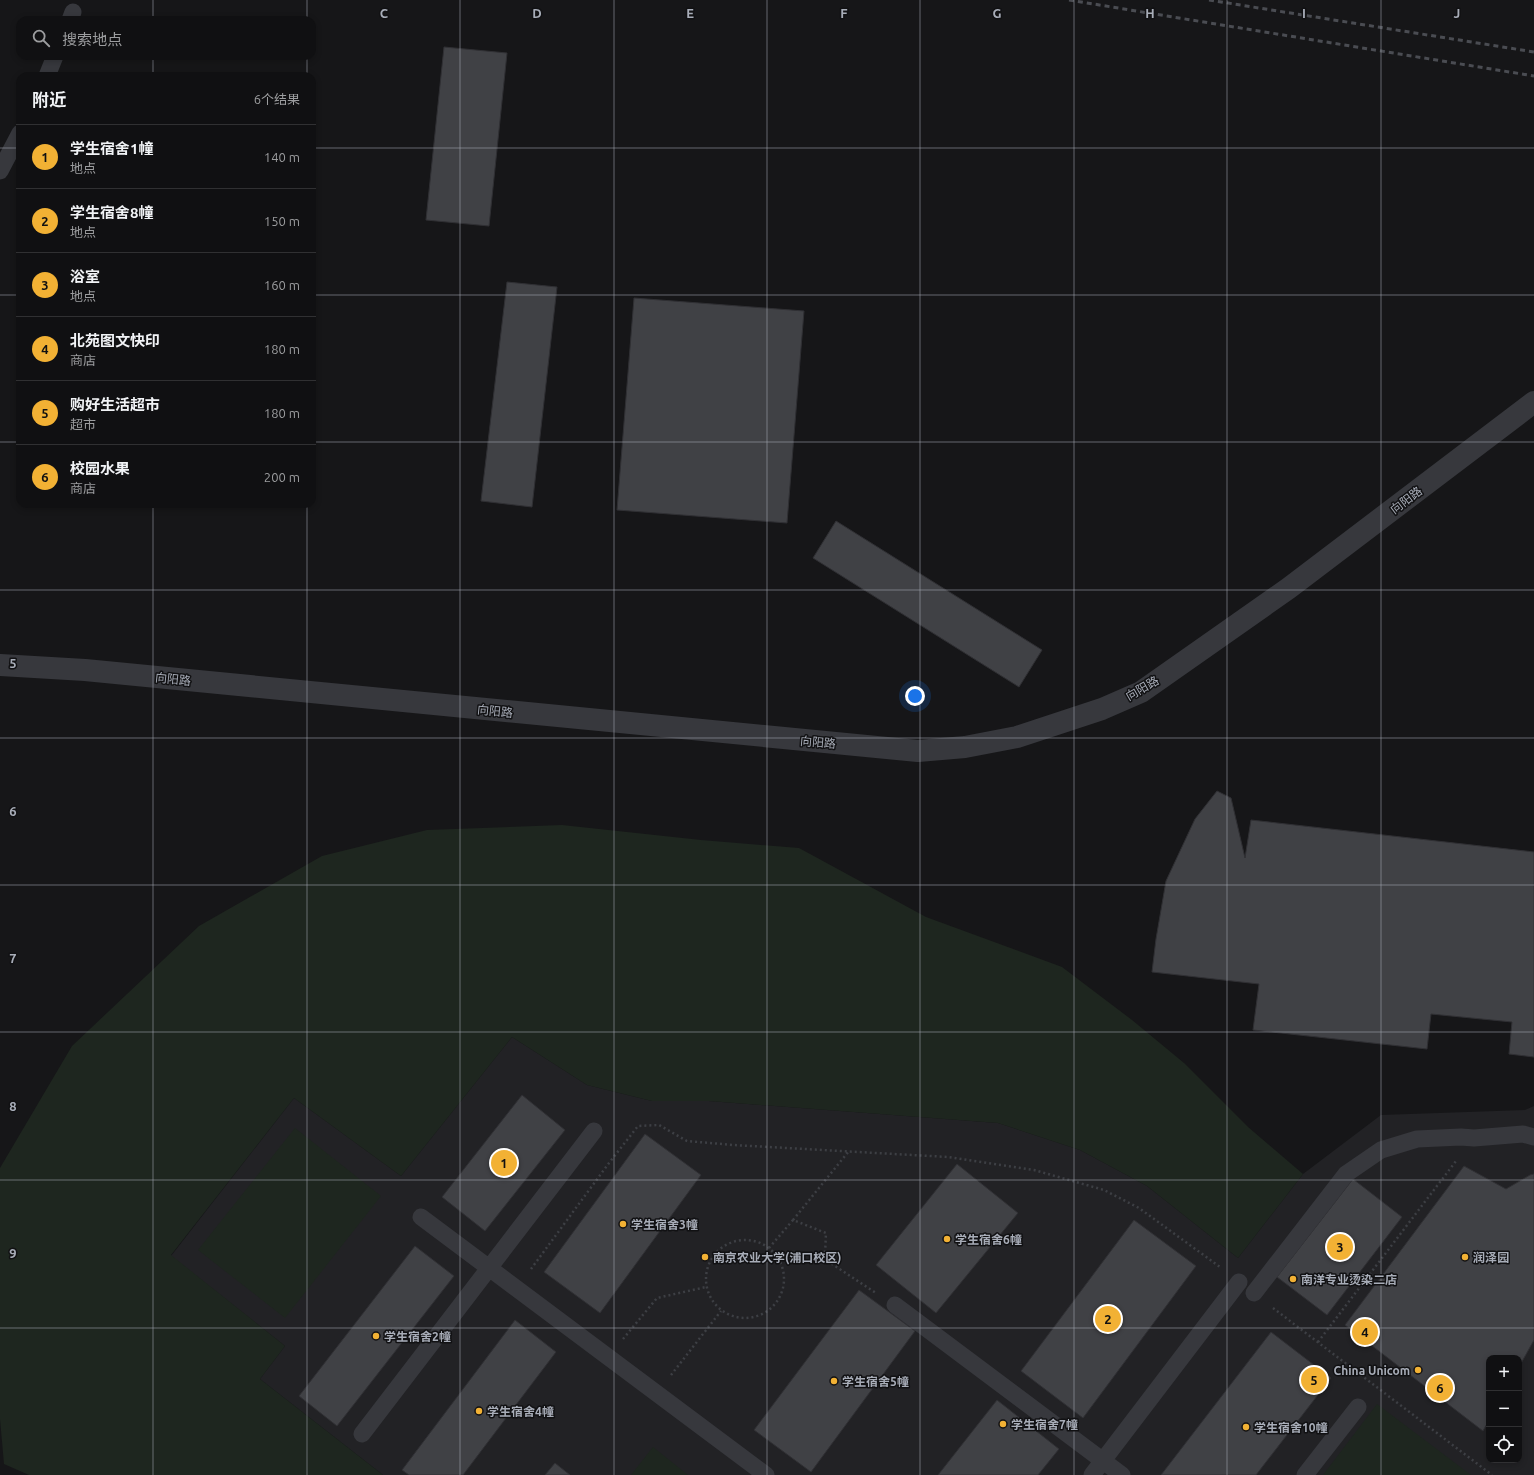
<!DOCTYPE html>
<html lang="zh">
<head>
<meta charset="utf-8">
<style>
	body { margin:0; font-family:Ubuntu,"Noto Sans SC",sans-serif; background:#19191b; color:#f1f3f6 }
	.controls { position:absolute; right:12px; bottom:12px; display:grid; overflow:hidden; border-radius:8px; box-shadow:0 2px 6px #0003 }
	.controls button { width:36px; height:36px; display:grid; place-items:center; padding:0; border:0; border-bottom:1px solid #303032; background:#101012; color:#f1f3f6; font:20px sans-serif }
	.you { position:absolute; left:915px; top:696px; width:14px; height:14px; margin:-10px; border:3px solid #fff; border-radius:50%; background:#1a73e8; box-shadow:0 0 0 6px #1a73e833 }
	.badge { display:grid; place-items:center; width:26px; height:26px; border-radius:50%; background:#f2b134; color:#111; font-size:13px; font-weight:700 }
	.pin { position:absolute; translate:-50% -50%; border:2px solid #fff; box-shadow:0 1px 4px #0006 }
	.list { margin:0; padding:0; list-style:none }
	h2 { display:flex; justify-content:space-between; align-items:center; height:52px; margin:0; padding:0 16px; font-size:17px }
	h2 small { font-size:13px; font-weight:400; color:#9c9d9f }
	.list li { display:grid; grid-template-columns:26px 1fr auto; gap:12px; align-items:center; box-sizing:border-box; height:64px; padding:0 16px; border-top:1px solid #303032 }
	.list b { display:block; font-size:15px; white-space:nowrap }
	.list p { margin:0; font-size:13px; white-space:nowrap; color:#9c9d9f }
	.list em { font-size:13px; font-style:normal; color:#9c9d9f }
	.icon { flex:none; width:22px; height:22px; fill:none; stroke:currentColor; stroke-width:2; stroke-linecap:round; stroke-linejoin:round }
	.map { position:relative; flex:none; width:1534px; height:1475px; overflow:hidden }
	.search { position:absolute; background:#101012; box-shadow:0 2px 6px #0003; left:16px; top:16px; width:300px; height:44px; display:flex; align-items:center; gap:10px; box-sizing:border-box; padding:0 14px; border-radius:12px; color:#9c9d9f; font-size:15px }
	.panel { position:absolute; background:#101012; box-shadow:0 2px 6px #0003; left:16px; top:72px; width:300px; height:436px; border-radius:12px }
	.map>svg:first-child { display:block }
	.built { fill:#222225; fill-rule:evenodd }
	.green { fill:#1e261f }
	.building { fill:#404145; stroke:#303034 }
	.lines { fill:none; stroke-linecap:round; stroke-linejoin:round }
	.path { stroke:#3d3f44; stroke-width:2.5; stroke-dasharray:2 3; stroke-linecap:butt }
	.lane { stroke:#37383d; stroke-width:17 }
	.street { stroke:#37383d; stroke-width:22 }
	.rail { stroke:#4a4c52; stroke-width:3; stroke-dasharray:5 4; stroke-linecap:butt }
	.grid { fill:none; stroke:#a8adb8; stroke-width:1; stroke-opacity:0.55 }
	.poi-dot { fill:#f2b134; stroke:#111113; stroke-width:1.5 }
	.labels { text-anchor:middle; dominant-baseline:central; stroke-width:3; stroke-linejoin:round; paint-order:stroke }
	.street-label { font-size:12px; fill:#a8adb8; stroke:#111113 }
	.poi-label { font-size:12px; font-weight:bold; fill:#a8adb8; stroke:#111113; text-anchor:start }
	.grid-label { font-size:13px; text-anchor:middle; font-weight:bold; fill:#a8adb8; stroke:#111113; stroke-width:3; stroke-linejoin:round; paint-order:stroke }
</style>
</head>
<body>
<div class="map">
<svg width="1534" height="1475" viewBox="0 0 1534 1475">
	<rect width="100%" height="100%" fill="#161618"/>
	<path class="built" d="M 512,1037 L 587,1085 L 652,1101 L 709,1101 L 998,1123 L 1080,1150 L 1147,1186 L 1238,1258 L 1303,1174 L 1381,1115 L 1525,1110 L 1534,1106 L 1534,1475 L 383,1475 L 260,1379 L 285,1346 L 171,1256 L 294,1098 L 401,1176 ZM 1489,1358 L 1519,1358 L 1519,1460 L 1489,1460 Z"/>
	<path class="green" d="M 562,825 L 701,840 L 799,848 L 926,917 L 1062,967 L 1132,1020 L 1184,1063 L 1248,1127 L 1303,1174 L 1238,1258 L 1147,1186 L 1080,1150 L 998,1123 L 709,1101 L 652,1101 L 587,1085 L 512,1037 L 401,1176 L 294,1098 L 171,1255 L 285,1346 L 260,1379 L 383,1475 L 29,1475 L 4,1464 L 0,1419 L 0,1168 L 72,1046 L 199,926 L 322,856 L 427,830 Z
		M 295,1128 L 381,1196 L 285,1318 L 198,1250 Z
		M 1377,1404 L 1471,1475 L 1323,1475 Z
		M 653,1447 L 688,1475 L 631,1475 Z"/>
	<path class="building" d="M 444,47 L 507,53 L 489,226 L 426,220 Z
		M 507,282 L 557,287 L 532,507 L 481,501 Z
		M 634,298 L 804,311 L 787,523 L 617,510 Z
		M 836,521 L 1042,650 L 1019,687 L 813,558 Z
		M 1217,791 L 1231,798 L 1245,858 L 1251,820 L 1534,852 L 1534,1057 L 1509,1054 L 1512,1022 L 1431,1014 L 1427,1049 L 1253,1030 L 1259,984 L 1152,972 L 1156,939 L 1166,881 L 1195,819 Z
		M 522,1095 L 565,1130 L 485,1231 L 442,1197 Z
		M 645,1134 L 701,1175 L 600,1313 L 544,1272 Z
		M 957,1164 L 1018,1213 L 936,1313 L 876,1265 Z
		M 1464,1166 L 1506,1189 L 1530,1175 L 1534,1174 L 1534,1340 L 1519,1367 L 1519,1358 L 1489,1358 L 1489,1420 L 1483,1431 L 1345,1325 Z
		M 1353,1179 L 1402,1217 L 1327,1315 L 1277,1277 Z
		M 1134,1220 L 1196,1266 L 1083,1418 L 1021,1371 Z
		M 415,1246 L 454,1276 L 337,1426 L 299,1396 Z
		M 859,1290 L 915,1331 L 811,1472 L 754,1430 Z
		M 515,1320 L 556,1352 L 463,1475 L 409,1475 L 402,1470 Z
		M 1271,1332 L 1331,1378 L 1256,1475 L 1161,1475 Z
		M 997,1400 L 1059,1449 L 1038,1475 L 938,1475 Z
		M 555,1463 L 570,1475 L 545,1475 Z"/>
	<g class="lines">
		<path class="path" d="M 793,1220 L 849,1151
			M706 1279a39 39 0 1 1 78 0a39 39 0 1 1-78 0Z
			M 769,1248 L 793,1220 L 826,1233 L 825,1255 L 832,1264 L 876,1293
			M 531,1269 L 609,1163 L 638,1126 L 659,1125 L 687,1141 L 733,1145 L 948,1157 L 1034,1170 L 1104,1190 L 1139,1208 L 1220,1267
			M 1273,1308 L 1492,1475
			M 623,1339 L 657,1298 L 706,1287
			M 1318,1342 L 1456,1161
			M 671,1375 L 721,1311"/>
		<path class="lane" d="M 70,20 L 73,12
			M 47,76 L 55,56
			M 0,171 L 20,133
			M 421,1217 L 766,1475
			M 1254,1293 L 1346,1174 L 1381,1150 L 1417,1139 L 1461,1137 L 1474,1138 L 1523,1134 L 1534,1137
			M 895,1305 L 1122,1475
			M 362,1434 L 594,1131
			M 1092,1475 L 1239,1282
			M 1305,1475 L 1358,1407"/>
		<path class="street" d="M 0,665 L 85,670 L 918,751 L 965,747 L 1017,737 L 1102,709 L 1141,692 L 1289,588 L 1534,402"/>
		<path class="rail" d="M 1069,0 L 1534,76
			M 1209,0 L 1534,52"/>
	</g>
	<path class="grid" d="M 153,0 L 153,20M 307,0 L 307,20M 460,0 L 460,1475M 614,0 L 614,1475M 767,0 L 767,1475M 920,0 L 920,1475M 1074,0 L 1074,1475M 1227,0 L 1227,1475M 1381,0 L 1381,1475M 153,56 L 153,76M 307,56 L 307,76M 0,148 L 20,148M 312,148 L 1534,148M 0,295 L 20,295M 312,295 L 1534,295M 0,442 L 20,442M 312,442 L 1534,442M 153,504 L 153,1475M 307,504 L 307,1475M 0,590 L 1534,590M 0,738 L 1534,738M 0,885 L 1534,885M 0,1032 L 1534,1032M 0,1180 L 1534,1180M 0,1328 L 1534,1328"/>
	<g class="poi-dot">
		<circle cx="623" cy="1224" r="4"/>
		<circle cx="947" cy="1239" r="4"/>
		<circle cx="705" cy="1257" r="4"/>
		<circle cx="1465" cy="1257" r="4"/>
		<circle cx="1293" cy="1279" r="4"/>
		<circle cx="376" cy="1336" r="4"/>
		<circle cx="1418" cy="1370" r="4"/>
		<circle cx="834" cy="1381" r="4"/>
		<circle cx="479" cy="1411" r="4"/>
		<circle cx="1003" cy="1424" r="4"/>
		<circle cx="1246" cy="1427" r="4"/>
	</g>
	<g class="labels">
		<g class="street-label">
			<text transform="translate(1406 500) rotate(-37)">向阳路</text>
			<text transform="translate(173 679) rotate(6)">向阳路</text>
			<text transform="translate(1142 688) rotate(-30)">向阳路</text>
			<text transform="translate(495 711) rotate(6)">向阳路</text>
			<text transform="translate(818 742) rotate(5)">向阳路</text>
		</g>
		<g class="poi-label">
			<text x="631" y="1224">学生宿舍3幢</text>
			<text x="955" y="1239">学生宿舍6幢</text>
			<text x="713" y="1257">南京农业大学(浦口校区)</text>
			<text x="1473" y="1257">润泽园</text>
			<text x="1301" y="1279">南洋专业烫染二店</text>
			<text x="384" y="1336">学生宿舍2幢</text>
			<text x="1410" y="1370" text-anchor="end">China Unicom</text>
			<text x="842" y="1381">学生宿舍5幢</text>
			<text x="487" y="1411">学生宿舍4幢</text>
			<text x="1011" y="1424">学生宿舍7幢</text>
			<text x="1254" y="1427">学生宿舍10幢</text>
		</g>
	</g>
	<g class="grid-label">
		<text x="384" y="18">C</text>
		<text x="537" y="18">D</text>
		<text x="690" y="18">E</text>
		<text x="844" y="18">F</text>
		<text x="997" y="18">G</text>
		<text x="1150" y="18">H</text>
		<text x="1304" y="18">I</text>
		<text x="1457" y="18">J</text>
		<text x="13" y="668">5</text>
		<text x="13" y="816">6</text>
		<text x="13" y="963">7</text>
		<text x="13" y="1111">8</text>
		<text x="13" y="1258">9</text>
	</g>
</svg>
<div class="controls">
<button>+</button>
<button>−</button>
<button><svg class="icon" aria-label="locate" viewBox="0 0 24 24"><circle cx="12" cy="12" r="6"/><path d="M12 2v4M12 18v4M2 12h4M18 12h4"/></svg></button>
</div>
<div class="you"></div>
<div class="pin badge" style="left:504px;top:1163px">1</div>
<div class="pin badge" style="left:1108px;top:1319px">2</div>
<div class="pin badge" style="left:1340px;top:1247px">3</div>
<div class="pin badge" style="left:1365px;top:1332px">4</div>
<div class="pin badge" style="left:1314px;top:1380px">5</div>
<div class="pin badge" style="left:1440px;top:1388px">6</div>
<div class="search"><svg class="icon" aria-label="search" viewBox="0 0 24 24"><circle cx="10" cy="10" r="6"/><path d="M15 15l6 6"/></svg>搜索地点</div>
<section class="panel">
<h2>附近<small>6个结果</small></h2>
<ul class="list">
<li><span class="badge">1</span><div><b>学生宿舍1幢</b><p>地点</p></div><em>140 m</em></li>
<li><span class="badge">2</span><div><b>学生宿舍8幢</b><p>地点</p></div><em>150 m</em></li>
<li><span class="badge">3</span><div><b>浴室</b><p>地点</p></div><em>160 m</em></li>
<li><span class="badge">4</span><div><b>北苑图文快印</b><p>商店</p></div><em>180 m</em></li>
<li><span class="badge">5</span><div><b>购好生活超市</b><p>超市</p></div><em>180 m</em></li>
<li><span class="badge">6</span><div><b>校园水果</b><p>商店</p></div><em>200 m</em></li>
</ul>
</section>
</div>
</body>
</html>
